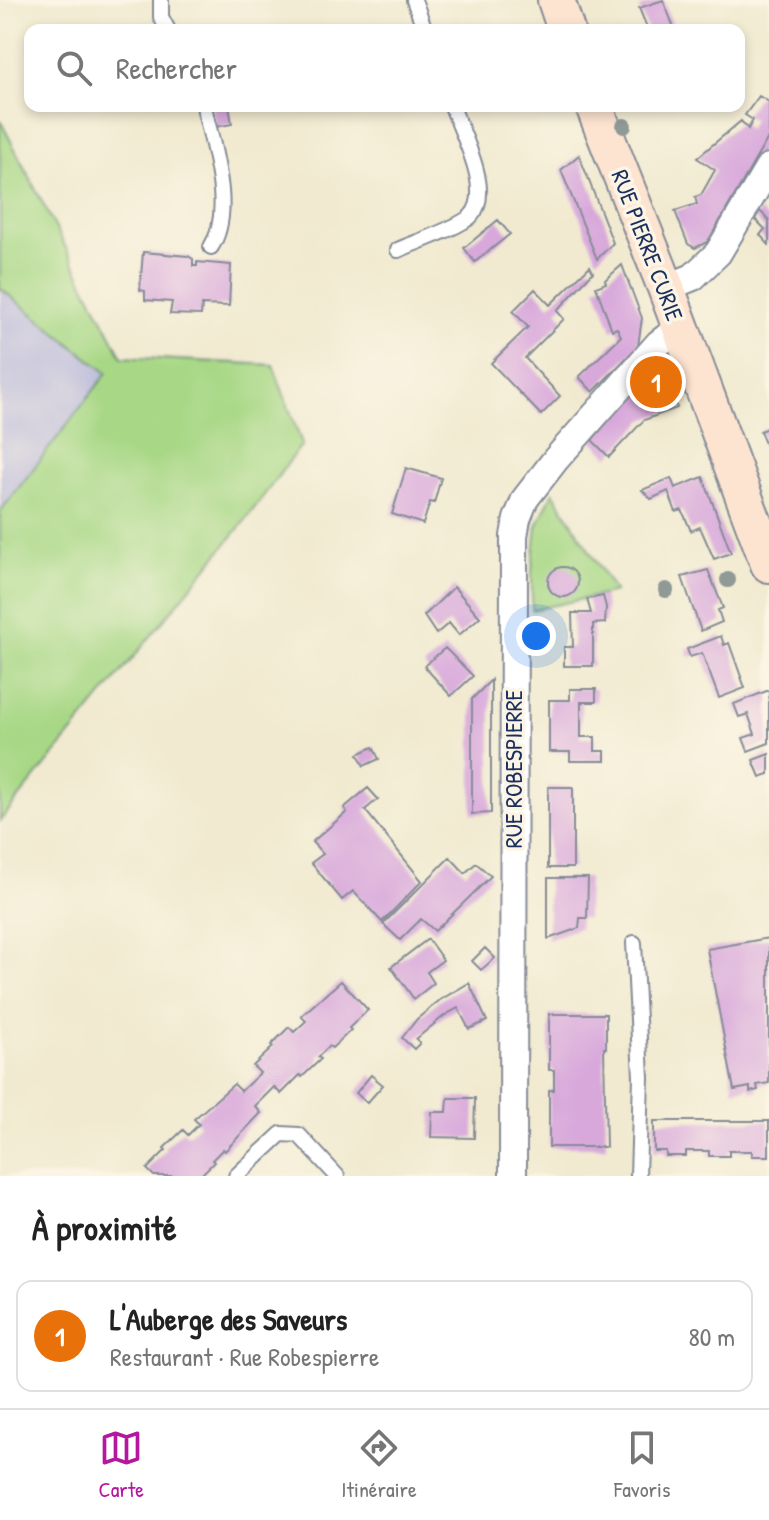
<!DOCTYPE html>
<html lang="fr">
<head>
<meta charset="utf-8">
<style>
	body { margin:0; font-family:"Patrick Hand",sans-serif; background:#f6f6f6; color:#222 }
	.you { position:absolute; left:536px; top:636px; width:28px; height:28px; margin:-20px; border:6px solid #fff; border-radius:50%; background:#1a73e8; box-shadow:0 0 0 12px #1a73e833 }
	.badge { display:grid; place-items:center; width:52px; height:52px; border-radius:50%; background:#b5179e; color:#fff; font-size:26px; font-weight:700 }
	.pin { position:absolute; translate:-50% -50%; border:4px solid #fff; box-shadow:0 2px 8px #0006 }
	.list { margin:0; padding:0; list-style:none }
	h2 { display:flex; justify-content:space-between; align-items:center; height:104px; margin:0; padding:0 32px; font-size:34px }
	h2 small { font-size:26px; font-weight:400; color:#767676 }
	.list li { display:grid; grid-template-columns:52px 1fr auto; gap:24px; align-items:center; box-sizing:border-box; height:112px; margin:0 16px 16px; padding:0 16px; border:2px solid #e0e0e0; border-radius:16px }
	.list b { display:block; font-size:30px; white-space:nowrap }
	.list p { margin:0; font-size:26px; white-space:nowrap; color:#767676 }
	.list em { font-size:26px; font-style:normal; color:#767676 }
	.icon { flex:none; width:44px; height:44px; fill:none; stroke:currentColor; stroke-width:2; stroke-linecap:round; stroke-linejoin:round }
	.map { position:relative; flex:none; width:769px; height:1176px; overflow:hidden }
	.search { position:absolute; background:#fff; box-shadow:0 4px 12px #0003; left:24px; right:24px; top:24px; height:88px; display:flex; align-items:center; gap:20px; box-sizing:border-box; padding:0 28px; border-radius:16px; color:#767676; font-size:30px }
	.sheet { height:232px; background:#fff }
	nav { display:flex; justify-content:space-around; align-items:center; box-sizing:border-box; height:112px; border-top:2px solid #e0e0e0; background:#fff; font-size:22px; color:#767676 }
	nav a { display:grid; justify-items:center; gap:4px }
	nav .on { color:#b5179e }
	.map>svg:first-child { display:block }
	.industrial { fill:#c2c1dc }
	.green { fill:#a8d886; stroke:#628472; stroke-width:2 }
	.building { fill:#d8a8db }
	.lines { fill:none; stroke-linecap:round; stroke-linejoin:round }
	.service-casing { stroke:#868c97; stroke-width:18 }
	.minor-casing { stroke:#868c97; stroke-width:30 }
	.secondary-casing { stroke:#868c97; stroke-width:40 }
	.service { stroke:#fff; stroke-width:14 }
	.minor { stroke:#fff; stroke-width:26 }
	.secondary { stroke:#fde4d1; stroke-width:36 }
	.tree { fill:#8f9a97 }
	.labels { text-anchor:middle; dominant-baseline:central; stroke-width:7; stroke-linejoin:round; paint-order:stroke }
	.street-label { font-size:24px; fill:#1b2f5e; stroke:#fcf5e5 }
</style>
</head>
<body>
<div class="map">
<svg width="769" height="1176" viewBox="0 0 769 1176">
	<rect width="100%" height="100%" fill="#fcf5e5"/>
	<filter id="ink" filterUnits="userSpaceOnUse"><feTurbulence type="fractalNoise" baseFrequency=".0125" numOctaves="2"/><feDisplacementMap in="SourceGraphic" scale="16" xChannelSelector="R" yChannelSelector="G"/><feConvolveMatrix kernelMatrix="1 2 1 2 8 2 1 2 1" color-interpolation-filters="sRGB"/></filter>
	<filter id="wash" filterUnits="userSpaceOnUse"><feTurbulence type="fractalNoise" baseFrequency=".006" numOctaves="4" result="noise"/><feDisplacementMap in="SourceGraphic" scale="32" xChannelSelector="R" yChannelSelector="G"/><feGaussianBlur stdDeviation="1.8" result="paint"/><feColorMatrix in="noise" values="0 0 0 0 0 0 0 0 0 0 0 0 0 0 0 0 0 1.4 0 .05"/><feComposite in="paint" operator="in"/></filter>
	<g filter="url(#wash)">
		<rect width="100%" height="100%" fill="#f1ead0"/>
		<path class="industrial" d="M 0,288 L 107,373 L 0,512 Z"/>
		<path class="green" d="M 0,120 L 122,357 L 273,365 L 302,444 L 244,522 L 0,821 L 0,512 L 107,373 L 0,288 Z
			M 553,492 L 615,592 L 532,610 L 532,570 L 537,526 Z"/>
		<g id="blocks">
			<path class="building" d="M 663,0 L 675,30 L 648,30 L 639,8 Z
				M 759,96 L 769,102 L 769,136 L 710,238 L 707,242 L 695,248 L 688,244 L 675,211 L 697,204 L 695,197 L 701,195 L 715,170 L 697,158 L 741,121 L 748,129 L 753,120 L 745,115 Z
				M 212,106 L 229,106 L 232,124 L 215,127 Z
				M 579,155 L 613,243 L 597,259 L 561,170 Z
				M 760,211 L 769,220 L 769,245 L 760,235 L 765,229 L 755,219 Z
				M 498,220 L 510,234 L 475,262 L 464,248 Z
				M 143,252 L 188,256 L 193,259 L 193,266 L 197,266 L 197,262 L 231,265 L 229,306 L 202,305 L 201,315 L 170,314 L 172,302 L 145,300 L 145,291 L 140,290 Z
				M 622,265 L 642,318 L 638,346 L 593,392 L 579,377 L 621,336 L 617,328 L 612,330 L 596,287 L 606,283 L 605,280 Z
				M 590,266 L 593,272 L 557,311 L 564,319 L 525,358 L 560,396 L 541,415 L 491,363 L 528,327 L 513,311 L 535,289 L 550,305 Z
				M 647,375 L 665,378 L 677,408 L 644,420 L 609,457 L 592,440 Z
				M 769,427 L 769,454 L 760,431 Z
				M 406,468 L 441,478 L 434,503 L 430,502 L 423,524 L 392,514 Z
				M 703,477 L 731,553 L 714,559 L 700,527 L 691,531 L 682,510 L 676,512 L 668,491 L 651,499 L 642,490 L 671,478 L 675,488 Z
				M548 582a15 15 0 1 1 30 0a15 15 0 1 1-30 0Z
				M 708,570 L 723,608 L 718,610 L 722,622 L 701,631 L 682,577 Z
				M 454,587 L 480,617 L 459,635 L 449,623 L 436,634 L 424,616 Z
				M 603,596 L 606,607 L 605,623 L 593,624 L 593,666 L 564,666 L 564,647 L 573,647 L 572,613 L 591,613 L 587,599 Z
				M 721,636 L 724,645 L 729,643 L 745,688 L 719,698 L 702,653 L 690,657 L 687,649 Z
				M 445,648 L 473,676 L 451,696 L 424,666 Z
				M 491,680 L 491,813 L 472,814 L 472,699 Z
				M 570,689 L 596,689 L 596,702 L 581,702 L 581,737 L 595,737 L 595,751 L 605,751 L 605,761 L 570,761 L 570,752 L 549,752 L 549,700 L 570,700 Z
				M 769,690 L 769,743 L 748,751 L 743,738 L 755,734 L 748,714 L 739,717 L 734,704 Z
				M 373,747 L 379,759 L 364,766 L 358,754 Z
				M 769,754 L 769,774 L 760,777 L 753,760 Z
				M 548,787 L 573,787 L 573,868 L 548,868 Z
				M 368,788 L 378,799 L 365,810 L 422,881 L 382,922 L 353,891 L 342,900 L 311,863 L 323,854 L 312,842 L 347,812 L 344,808 Z
				M 450,857 L 465,873 L 476,863 L 491,876 L 435,931 L 421,919 L 400,940 L 383,924 Z
				M 548,878 L 588,878 L 587,918 L 580,918 L 579,928 L 548,939 Z
				M 769,938 L 769,1083 L 757,1085 L 758,1090 L 750,1092 L 750,1087 L 734,1090 L 707,949 Z
				M 428,939 L 443,960 L 427,972 L 434,983 L 414,999 L 391,967 Z
				M 485,948 L 495,958 L 481,970 L 472,961 Z
				M 341,981 L 368,1010 L 349,1028 L 351,1030 L 332,1048 L 329,1046 L 318,1057 L 321,1059 L 302,1077 L 300,1075 L 281,1094 L 274,1087 L 255,1106 L 261,1113 L 225,1151 L 223,1149 L 212,1160 L 214,1162 L 200,1176 L 154,1176 L 147,1169 L 166,1150 L 164,1148 L 183,1130 L 188,1135 L 199,1124 L 194,1119 L 234,1084 L 241,1091 L 260,1073 L 253,1066 L 273,1047 L 271,1045 L 289,1027 L 294,1032 L 306,1021 L 301,1016 Z
				M 469,983 L 487,1021 L 469,1029 L 458,1008 L 445,1015 L 416,1039 L 420,1043 L 414,1049 L 402,1038 L 417,1019 L 440,1000 Z
				M 549,1014 L 606,1014 L 606,1048 L 604,1048 L 606,1147 L 549,1147 L 549,1090 L 554,1090 L 554,1070 L 549,1070 Z
				M 371,1075 L 383,1085 L 367,1103 L 356,1093 Z
				M 448,1098 L 475,1098 L 474,1138 L 431,1137 L 432,1112 L 447,1112 Z
				M 654,1121 L 769,1121 L 769,1156 L 752,1156 L 752,1151 L 729,1151 L 729,1156 L 709,1156 L 709,1151 L 686,1151 L 686,1156 L 666,1156 L 666,1151 L 654,1151 Z"/>
		</g>
	</g>
	<g filter="url(#ink)">
		<use href="#blocks" fill-opacity="0" stroke="#868c97" stroke-width="2"/>
		<g class="lines">
			<defs>
				<path id="service" d="M 161,0 L 161,17 L 168,30
					M 414,0 L 425,30
					M 204,106 C 212,146 235,210 211,247
					M 398,250 C 414,243 460,227 471,216 C 494,192 462,134 452,106
					M 634,943 L 641,1077 L 638,1176
					M 236,1176 L 281,1134 L 299,1135 L 337,1176"/>
				<path id="minor" d="M 666,288 L 693,277 L 718,253 L 769,167
					M 513,1176 L 514,536 L 517,519 L 525,499 L 556,459 L 659,343 L 680,327"/>
				<path id="secondary" d="M 556,0 L 566,30
					M 594,106 L 666,288 L 769,564"/>
			</defs>
			<use href="#service" class="service-casing"/>
			<use href="#minor" class="minor-casing"/>
			<use href="#secondary" class="secondary-casing"/>
			<use href="#service" class="service"/>
			<use href="#minor" class="minor"/>
			<use href="#secondary" class="secondary"/>
		</g>
		<g class="tree">
			<circle cx="624" cy="126" r="8"/>
			<circle cx="728" cy="580" r="8"/>
			<circle cx="666" cy="590" r="8"/>
		</g>
	</g>
	<g class="labels">
		<g class="street-label">
			<text transform="translate(648 245) rotate(69)">RUE PIERRE CURIE</text>
			<text transform="translate(513 769) rotate(-90)">RUE ROBESPIERRE</text>
		</g>
	</g>
</svg>
<div class="you"></div>
<div class="pin badge" style="left:656px;top:382px;background:#e8710a">1</div>
<div class="search"><svg class="icon" aria-label="search" viewBox="0 0 24 24"><circle cx="10" cy="10" r="6"/><path d="M15 15l6 6"/></svg>Rechercher</div>
</div>
<section class="sheet">
<h2>À proximité<small></small></h2>
<ul class="list">
<li><span class="badge" style="background:#e8710a">1</span><div><b>L'Auberge des Saveurs</b><p>Restaurant · Rue Robespierre</p></div><em>80 m</em></li>
</ul>
</section>
<nav>
<a class="on"><svg class="icon" aria-label="map" viewBox="0 0 24 24"><path d="M3 6l6-2 6 2 6-2v14l-6 2-6-2-6 2zM9 4v14M15 6v14"/></svg>Carte</a>
<a><svg class="icon" aria-label="directions" viewBox="0 0 24 24"><path d="M12 3l9 9-9 9-9-9zM9 14v-3h6M13 9l2 2-2 2"/></svg>Itinéraire</a>
<a><svg class="icon" aria-label="saved" viewBox="0 0 24 24"><path d="M7 4h10v16l-5-4-5 4z"/></svg>Favoris</a>
</nav>
</body>
</html>
